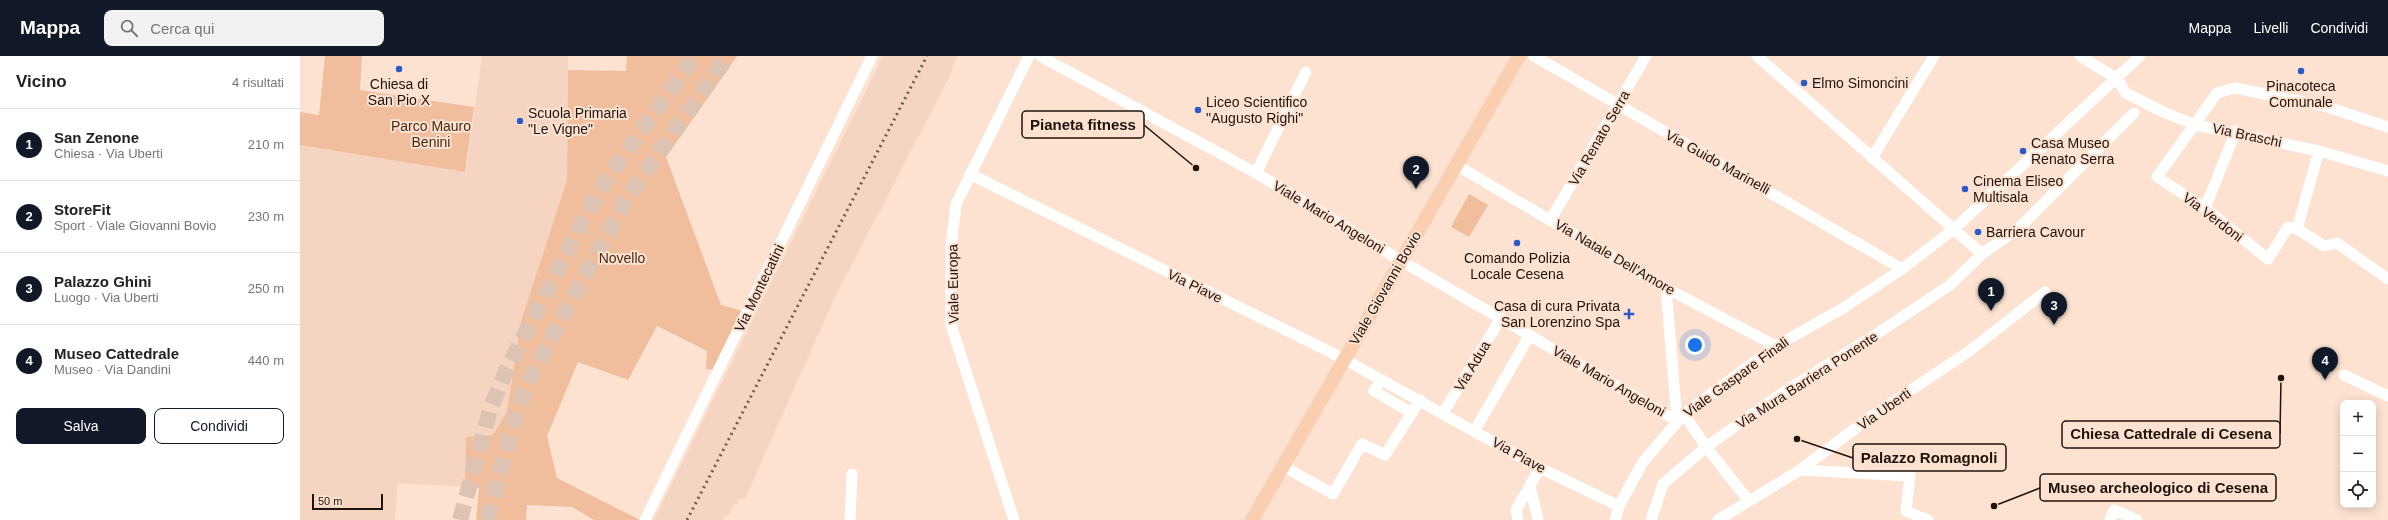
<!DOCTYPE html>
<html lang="it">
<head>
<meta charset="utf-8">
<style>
	body { margin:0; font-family:Arial,sans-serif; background:#f2f2f2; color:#222 }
	.controls { position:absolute; right:12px; bottom:12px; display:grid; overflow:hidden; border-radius:8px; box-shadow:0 2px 10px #0003 }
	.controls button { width:36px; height:36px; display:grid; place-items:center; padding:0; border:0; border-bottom:1px solid #e0e0e0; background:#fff; color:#222; font:20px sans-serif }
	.scale { position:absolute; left:12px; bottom:10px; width:71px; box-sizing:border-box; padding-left:4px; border:2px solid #1f130c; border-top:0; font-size:11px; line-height:14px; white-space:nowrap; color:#1f130c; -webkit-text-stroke:3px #fde2d1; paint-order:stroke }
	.you { position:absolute; left:1395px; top:289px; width:14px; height:14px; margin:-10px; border:3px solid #fff; border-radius:50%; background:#1a73e8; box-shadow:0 0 0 6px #1a73e833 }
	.badge { display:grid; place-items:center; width:26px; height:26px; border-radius:50%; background:#111827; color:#fff; font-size:13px; font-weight:700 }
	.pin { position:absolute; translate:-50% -33px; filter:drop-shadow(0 1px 2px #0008) }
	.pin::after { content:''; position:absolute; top:21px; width:14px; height:12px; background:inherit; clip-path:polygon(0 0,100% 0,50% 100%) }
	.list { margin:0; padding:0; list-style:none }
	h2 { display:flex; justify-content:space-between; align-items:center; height:52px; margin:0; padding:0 16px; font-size:17px }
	h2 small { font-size:13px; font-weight:400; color:#767676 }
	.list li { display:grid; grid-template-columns:26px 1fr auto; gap:12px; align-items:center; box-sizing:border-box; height:72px; padding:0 16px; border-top:1px solid #e0e0e0 }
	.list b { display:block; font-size:15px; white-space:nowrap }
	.list p { margin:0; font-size:13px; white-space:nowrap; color:#767676 }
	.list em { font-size:13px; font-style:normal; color:#767676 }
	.actions { display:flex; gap:8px; padding:12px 16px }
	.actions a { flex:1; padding:9px 0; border:1px solid #111827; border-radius:8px; text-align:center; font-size:14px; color:#111827 }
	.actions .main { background:#111827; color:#fff }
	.icon { flex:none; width:22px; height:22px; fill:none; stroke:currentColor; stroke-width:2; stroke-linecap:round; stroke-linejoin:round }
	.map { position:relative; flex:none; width:2088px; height:464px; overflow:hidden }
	header { display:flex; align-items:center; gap:24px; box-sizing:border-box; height:56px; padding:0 20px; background:#111827; color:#fff }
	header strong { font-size:19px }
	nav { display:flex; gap:22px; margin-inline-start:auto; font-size:14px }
	.search { width:280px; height:36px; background:#f2f2f2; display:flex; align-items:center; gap:10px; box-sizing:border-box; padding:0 14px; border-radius:8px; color:#767676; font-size:15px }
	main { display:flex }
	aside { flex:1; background:#fff }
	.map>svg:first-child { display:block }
	.built { fill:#f5d5c1 }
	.green { fill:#f0be9d }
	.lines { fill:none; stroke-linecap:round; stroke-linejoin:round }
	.highway-tunnel { stroke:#dcc3b3; stroke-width:16; stroke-dasharray:16 8; stroke-linecap:butt }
	.minor { stroke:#fff; stroke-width:11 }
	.major { stroke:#faceb1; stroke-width:14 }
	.rail { stroke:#6e5c52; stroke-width:3; stroke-dasharray:2 4; stroke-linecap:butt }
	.poi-dot { fill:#2c59c8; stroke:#fde2d1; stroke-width:1.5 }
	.labels { text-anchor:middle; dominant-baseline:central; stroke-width:4; stroke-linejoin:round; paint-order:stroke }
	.poi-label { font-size:14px; fill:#1f130c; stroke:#fde2d1; text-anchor:start }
	.park-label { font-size:14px; fill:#482a15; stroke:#fde2d1 }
	.street-label { font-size:14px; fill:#1f130c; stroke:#fde2d1 }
	.leader { fill:none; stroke:#1f130c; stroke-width:1.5 }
	.callout-dot { fill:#1f130c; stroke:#fde2d1; stroke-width:1.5 }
	.callout { fill:#fde2d1; stroke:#1f130c; stroke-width:1.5 }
	.callout-label { font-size:15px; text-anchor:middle; font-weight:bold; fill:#1f130c }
</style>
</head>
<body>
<header>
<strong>Mappa</strong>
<div class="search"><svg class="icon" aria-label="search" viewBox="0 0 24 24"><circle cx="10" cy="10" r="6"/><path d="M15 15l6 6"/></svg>Cerca qui</div>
<nav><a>Mappa</a><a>Livelli</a><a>Condividi</a></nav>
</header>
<main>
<aside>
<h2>Vicino<small>4 risultati</small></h2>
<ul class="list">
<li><span class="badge">1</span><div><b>San Zenone</b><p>Chiesa · Via Uberti</p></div><em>210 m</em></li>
<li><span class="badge">2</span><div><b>StoreFit</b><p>Sport · Viale Giovanni Bovio</p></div><em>230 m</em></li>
<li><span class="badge">3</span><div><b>Palazzo Ghini</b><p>Luogo · Via Uberti</p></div><em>250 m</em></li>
<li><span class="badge">4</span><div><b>Museo Cattedrale</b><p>Museo · Via Dandini</p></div><em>440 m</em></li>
</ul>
<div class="actions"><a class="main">Salva</a><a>Condividi</a></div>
</aside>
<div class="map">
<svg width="2088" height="464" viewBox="0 0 2088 464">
	<rect width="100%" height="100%" fill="#fde2d1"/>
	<path class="built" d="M 182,0 L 268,0 L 267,124 L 221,265 L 207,355 L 193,379 L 166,381 L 165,431 L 98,427 L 95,464 L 0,464 L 0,89 L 166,116 Z
		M 583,0 L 657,0 L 649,22 L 535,241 L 445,443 L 438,443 L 438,448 L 434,448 L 429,459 L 424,459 L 423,464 L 354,464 Z"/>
	<path class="green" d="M 25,0 L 62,0 L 60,34 L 174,51 L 165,116 L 0,89 L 0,56 L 19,59 Z
		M 327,0 L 437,0 L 366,101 L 421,249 L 443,255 L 414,314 L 406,313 L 407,295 L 357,270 L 328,324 L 278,306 L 247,380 L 257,422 L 340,464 L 294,464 L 272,451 L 227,449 L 226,464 L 176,464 L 179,432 L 165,431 L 166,381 L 193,379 L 207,355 L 221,265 L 267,124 L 268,14 L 326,15 Z
		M 1169,138 L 1188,149 L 1169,181 L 1151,171 Z"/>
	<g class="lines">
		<path class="highway-tunnel" d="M 160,464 L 191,351 L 206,315 L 299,134 L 395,0
			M 187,464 L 217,355 L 230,322 L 325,145 L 428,0"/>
		<path class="minor" d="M 740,0 L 956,117 L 1093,200 L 1377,365
			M 1234,0 L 1602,213
			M 1457,0 L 1682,198
			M 1780,0 L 1817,23 L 1826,37 L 1863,56 L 1896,69 L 2019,95 L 2088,115
			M 2088,71 L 2024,50 L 1935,32 L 1917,37 L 1857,121 L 1905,152 L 1968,203 L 1988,171 L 1997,173 L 2024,190 L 2037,187 L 2088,223
			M 1572,102 L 1634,0
			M 1156,109 L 1366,232 L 1476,290
			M 956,117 L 1006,16
			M 670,118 L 1044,303 L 1240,412 L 1319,450
			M 1905,152 L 1936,75
			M 1251,163 L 1346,0
			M 1997,173 L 2019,95
			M 1366,232 L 1377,365
			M 2044,319 L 2088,340
			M 1081,324 L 1074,335 L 1112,357
			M 1143,357 L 1201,262
			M 1384,358 L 1406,391 L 1449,445
			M 1175,374 L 1230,279
			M 988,413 L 1033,438 L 1062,388 L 1085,399 L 1120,344
			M 1500,414 L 1610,420 L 1606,455 L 1628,464
			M 1230,430 L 1238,464
			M 345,464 L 572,0
			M 550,464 L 552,418
			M 714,464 L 651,269 L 651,191 L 656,148 L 729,0
			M 1218,464 L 1216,454 L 1240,412
			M 1315,464 L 1319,450 L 1343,406 L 1384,358 L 1476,290 L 1540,254 L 1602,213 L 1654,173 L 1840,0
			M 1351,464 L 1363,428 L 1406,391 L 1481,338 L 1572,281 L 1650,229 L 1682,198 L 1720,171 L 1834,57
			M 1418,464 L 1500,414 L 1569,362 L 1668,296 L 1745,236
			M 1810,464 L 1814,454 L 1837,464"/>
		<path class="major" d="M 952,464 L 1219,0"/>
		<path class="rail" d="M 387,464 L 627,0"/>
	</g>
	<g class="poi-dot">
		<circle cx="99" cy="13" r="4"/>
		<circle cx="2001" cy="15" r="4"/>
		<circle cx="1504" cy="27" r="4"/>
		<circle cx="898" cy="54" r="4"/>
		<circle cx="220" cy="65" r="4"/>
		<circle cx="1723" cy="95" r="4"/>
		<circle cx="1665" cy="133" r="4"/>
		<circle cx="1678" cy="176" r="4"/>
		<circle cx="1217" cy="187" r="4"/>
		<path d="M1327 252h4v4h4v4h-4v4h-4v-4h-4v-4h4z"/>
	</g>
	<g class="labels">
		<g class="poi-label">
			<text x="1512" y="27">Elmo Simoncini</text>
			<text x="99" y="28" text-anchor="middle">Chiesa di<tspan x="99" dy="16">San Pio X</tspan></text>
			<text x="2001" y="30" text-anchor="middle">Pinacoteca<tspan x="2001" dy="16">Comunale</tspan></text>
			<text x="906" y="46">Liceo Scientifico<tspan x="906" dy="16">"Augusto Righi"</tspan></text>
			<text x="228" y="57">Scuola Primaria<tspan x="228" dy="16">"Le Vigne"</tspan></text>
			<text x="1731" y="87">Casa Museo<tspan x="1731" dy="16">Renato Serra</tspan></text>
			<text x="1673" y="125">Cinema Eliseo<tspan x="1673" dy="16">Multisala</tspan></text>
			<text x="1686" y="176">Barriera Cavour</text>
			<text x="1217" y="202" text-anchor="middle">Comando Polizia<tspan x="1217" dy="16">Locale Cesena</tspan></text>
			<text x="1320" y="250" text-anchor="end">Casa di cura Privata<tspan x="1320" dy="16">San Lorenzino Spa</tspan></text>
		</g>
		<g class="park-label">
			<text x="131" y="70">Parco Mauro<tspan x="131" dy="16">Benini</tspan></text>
			<text x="322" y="202">Novello</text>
		</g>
		<g class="street-label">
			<text transform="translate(1947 79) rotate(12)">Via Braschi</text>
			<text transform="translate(1299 82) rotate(-60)">Via Renato Serra</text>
			<text transform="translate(1418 106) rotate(29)">Via Guido Marinelli</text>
			<text transform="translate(1029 161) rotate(31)">Viale Mario Angeloni</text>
			<text transform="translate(1913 161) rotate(37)">Via Verdoni</text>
			<text transform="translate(1315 201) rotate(30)">Via Natale Dell'Amore</text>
			<text transform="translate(653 228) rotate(-91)">Viale Europa</text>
			<text transform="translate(895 230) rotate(26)">Via Piave</text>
			<text transform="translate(459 232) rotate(-64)">Via Montecatini</text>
			<text transform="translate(1085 232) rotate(-60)">Viale Giovanni Bovio</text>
			<text transform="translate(1172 310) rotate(-59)">Via Adua</text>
			<text transform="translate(1436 321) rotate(-36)">Viale Gaspare Finali</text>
			<text transform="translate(1507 324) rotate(-33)">Via Mura Barriera Ponente</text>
			<text transform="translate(1309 325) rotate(30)">Viale Mario Angeloni</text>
			<text transform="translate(1584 353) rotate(-35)">Via Uberti</text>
			<text transform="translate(1219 399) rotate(29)">Via Piave</text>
		</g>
	</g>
	<path class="leader" d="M896 112L844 69M1981 322L1980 378M1497 383L1553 402M1694 450L1740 432"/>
	<g class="callout-dot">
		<circle cx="896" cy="112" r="4"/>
		<circle cx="1981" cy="322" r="4"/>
		<circle cx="1497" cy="383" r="4"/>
		<circle cx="1694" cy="450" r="4"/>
	</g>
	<g class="callout">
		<rect x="722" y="55" width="122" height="27" rx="4"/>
		<rect x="1762" y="365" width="218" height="27" rx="4"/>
		<rect x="1553" y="388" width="153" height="27" rx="4"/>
		<rect x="1740" y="418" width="236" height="27" rx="4"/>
	</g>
	<g class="callout-label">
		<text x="783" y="74">Pianeta fitness</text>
		<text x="1871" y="383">Chiesa Cattedrale di Cesena</text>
		<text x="1629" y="407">Palazzo Romagnoli</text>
		<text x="1858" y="437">Museo archeologico di Cesena</text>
	</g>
</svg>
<div class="controls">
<button>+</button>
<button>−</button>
<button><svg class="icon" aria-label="locate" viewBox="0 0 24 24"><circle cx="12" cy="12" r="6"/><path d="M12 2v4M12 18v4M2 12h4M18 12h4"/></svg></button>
</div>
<div class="scale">50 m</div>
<div class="you"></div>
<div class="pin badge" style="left:1691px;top:255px">1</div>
<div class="pin badge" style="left:1116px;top:133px">2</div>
<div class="pin badge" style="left:1754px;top:269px">3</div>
<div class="pin badge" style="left:2025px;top:324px">4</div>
</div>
</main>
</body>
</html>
